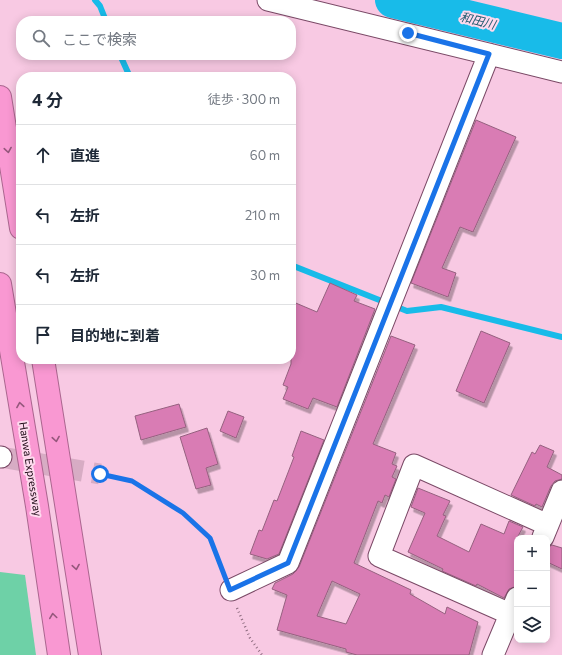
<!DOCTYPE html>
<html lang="ja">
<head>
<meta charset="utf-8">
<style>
	body { margin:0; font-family:Commissioner,"Noto Sans JP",sans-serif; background:#f6f6f7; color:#1f2937 }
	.controls { position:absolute; right:12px; bottom:12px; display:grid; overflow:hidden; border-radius:8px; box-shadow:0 2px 10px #0003 }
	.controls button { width:36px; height:36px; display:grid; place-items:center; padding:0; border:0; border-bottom:1px solid #e0e1e3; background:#fff; color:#1f2937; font:20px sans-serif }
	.stop { position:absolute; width:12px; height:12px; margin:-9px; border:3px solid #1a73e8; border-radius:50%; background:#fff }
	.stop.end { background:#1a73e8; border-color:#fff; box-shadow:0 1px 4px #0008 }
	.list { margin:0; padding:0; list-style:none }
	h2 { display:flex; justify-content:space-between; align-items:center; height:52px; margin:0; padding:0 16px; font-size:17px }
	h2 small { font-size:13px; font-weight:400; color:#747a83 }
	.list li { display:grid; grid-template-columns:26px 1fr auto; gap:12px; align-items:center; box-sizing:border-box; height:60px; padding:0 16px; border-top:1px solid #e0e1e3 }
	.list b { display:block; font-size:15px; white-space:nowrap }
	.list em { font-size:13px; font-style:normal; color:#747a83 }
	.icon { flex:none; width:22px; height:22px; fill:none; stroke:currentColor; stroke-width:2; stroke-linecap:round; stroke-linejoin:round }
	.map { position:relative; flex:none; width:562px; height:655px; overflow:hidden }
	.search { position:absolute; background:#fff; box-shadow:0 2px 10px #0003; left:16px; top:16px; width:280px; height:44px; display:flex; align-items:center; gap:10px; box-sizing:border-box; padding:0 14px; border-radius:16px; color:#747a83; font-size:15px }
	.panel { position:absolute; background:#fff; box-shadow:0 2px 10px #0003; left:16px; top:72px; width:280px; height:292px; border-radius:16px }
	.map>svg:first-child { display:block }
	.green { fill:#6ed1a7 }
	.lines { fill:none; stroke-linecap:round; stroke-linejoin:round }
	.stream { stroke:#18bbe9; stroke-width:6 }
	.river { stroke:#18bbe9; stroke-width:36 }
	.building { fill:#d97bb4; stroke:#95617f; fill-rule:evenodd; filter:url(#shadow) }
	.minor-tunnel { stroke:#d7acc4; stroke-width:21; stroke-dasharray:21 10; stroke-linecap:butt }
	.minor-casing { stroke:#7a4966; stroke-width:23 }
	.motorway-casing { stroke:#ab668f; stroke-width:24 }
	.path { stroke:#8f6d80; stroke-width:2.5; stroke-dasharray:1 3; stroke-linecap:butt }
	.minor { stroke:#fff; stroke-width:21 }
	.motorway { stroke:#f998d2; stroke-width:22 }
	.oneway { stroke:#95577c }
	.route { stroke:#1a73e8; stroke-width:5 }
	.labels { text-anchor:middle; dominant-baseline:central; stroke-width:4; stroke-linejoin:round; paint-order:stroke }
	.street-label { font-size:11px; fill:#1b0813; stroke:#fedaee }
	.water-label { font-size:12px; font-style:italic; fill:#255d71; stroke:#fedaee }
</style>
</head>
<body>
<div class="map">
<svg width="562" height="655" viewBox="0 0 562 655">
	<defs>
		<filter id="shadow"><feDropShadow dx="2.5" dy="4.5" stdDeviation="0" flood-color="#0004"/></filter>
	</defs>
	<rect width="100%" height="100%" fill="#f8c9e3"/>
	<path class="green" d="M 0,572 L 25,575 L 36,655 L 0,655 Z"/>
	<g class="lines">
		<path class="stream" d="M 95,0 L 100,6 L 106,21
			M 120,55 L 130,77
			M 291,265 L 407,311 L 441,307 L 562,337"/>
		<path class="river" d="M 393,0 L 562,41"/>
	</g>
	<path class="building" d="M 476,120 L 516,137 L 473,232 L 460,227 L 442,268 L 456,273 L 448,297 L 411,283 Z
		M 330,283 L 357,295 L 354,301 L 375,309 L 337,407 L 313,398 L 308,409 L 283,399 L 288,387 L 283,385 L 291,364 L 291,301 L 317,312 Z
		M 481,331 L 510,343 L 484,403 L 456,391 Z
		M 391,336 L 415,345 L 373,444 L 396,453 L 392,464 L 397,466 L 392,477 L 396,479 L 389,497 L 385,495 L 382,503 L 378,501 L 354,563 L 411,590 L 410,594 L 445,614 L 447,607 L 478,622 L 469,655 L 357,655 L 346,652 L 346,649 L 277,630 L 287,595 L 272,589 L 275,583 L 293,574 L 299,567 ZM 332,581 L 360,594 L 346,624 L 317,616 Z
		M 179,404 L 186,427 L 141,440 L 135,416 Z
		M 228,411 L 244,417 L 236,438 L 220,431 Z
		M 207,428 L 218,464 L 206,468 L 211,485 L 196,489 L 180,437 Z
		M 301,431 L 324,440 L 279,554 L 267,559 L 250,554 L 259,530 L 262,531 L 274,500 L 277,501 L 294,457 L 292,456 Z
		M 540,445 L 554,451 L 547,467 L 562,475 L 562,479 L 555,481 L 551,486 L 542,507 L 536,504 L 535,506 L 511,495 L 532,452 L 535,454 Z
		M 418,488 L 450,501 L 443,515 L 446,516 L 437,536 L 469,552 L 481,524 L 504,534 L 509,521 L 523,527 L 517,538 L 517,586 L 509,589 L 504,598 L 477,584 L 476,586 L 442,571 L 443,569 L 408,552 L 425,513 L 411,507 Z
		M 552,545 L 562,548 L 562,569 L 547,562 L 547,548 Z"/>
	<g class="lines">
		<path class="minor-tunnel" d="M 1,457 L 100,474"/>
		<defs>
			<path id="minor" d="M 268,0 L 562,72
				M 0,457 L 1,457
				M 543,537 L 562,491
				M 231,590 L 288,563 L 489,54
				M 510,614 L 379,556 L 414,465 L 548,525
				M 493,655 L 517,598"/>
			<path id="motorway" d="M 0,97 L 21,228
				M 0,284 L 37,506 L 59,655
				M 43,359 L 90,655"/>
		</defs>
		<use href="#minor" class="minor-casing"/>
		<use href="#motorway" class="motorway-casing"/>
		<path class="path" d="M 100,474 L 132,481 L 183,513 L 209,538 L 223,571
			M 237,608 L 250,638 L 262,655"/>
		<use href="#minor" class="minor"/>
		<use href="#motorway" class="motorway"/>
	</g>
	<defs><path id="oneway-chevron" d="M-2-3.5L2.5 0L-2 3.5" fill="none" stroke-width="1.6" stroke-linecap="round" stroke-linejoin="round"/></defs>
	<g class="oneway">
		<use href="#oneway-chevron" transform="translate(8 150) rotate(81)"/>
		<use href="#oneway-chevron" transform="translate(20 405) rotate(-99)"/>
		<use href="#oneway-chevron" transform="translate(56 439) rotate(81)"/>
		<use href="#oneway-chevron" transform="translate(76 567) rotate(81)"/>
		<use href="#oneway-chevron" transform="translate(53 616) rotate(-98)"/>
	</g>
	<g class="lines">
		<path class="route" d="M 100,474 L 132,481 L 183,513 L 210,538 L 230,590 L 288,563 L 489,54 L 408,33"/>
	</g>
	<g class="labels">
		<g class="street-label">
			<text transform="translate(31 469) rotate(81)">Hanwa Expressway</text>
		</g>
		<g class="water-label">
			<text transform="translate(478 20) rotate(14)">和田川</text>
		</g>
	</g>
</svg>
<div class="controls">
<button>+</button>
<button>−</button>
<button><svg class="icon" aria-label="layers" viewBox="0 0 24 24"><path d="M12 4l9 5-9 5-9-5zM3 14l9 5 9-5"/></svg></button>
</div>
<div class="stop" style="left:100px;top:474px"></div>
<div class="stop end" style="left:408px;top:33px"></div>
<div class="search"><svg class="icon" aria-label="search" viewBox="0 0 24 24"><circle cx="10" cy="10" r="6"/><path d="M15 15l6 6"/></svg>ここで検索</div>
<section class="panel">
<h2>4 分<small>徒歩 · 300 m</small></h2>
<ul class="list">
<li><svg class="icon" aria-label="ahead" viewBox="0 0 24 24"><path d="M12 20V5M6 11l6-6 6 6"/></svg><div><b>直進</b></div><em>60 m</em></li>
<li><svg class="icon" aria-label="left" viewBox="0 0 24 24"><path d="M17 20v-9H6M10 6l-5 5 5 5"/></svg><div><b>左折</b></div><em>210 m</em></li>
<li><svg class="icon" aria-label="left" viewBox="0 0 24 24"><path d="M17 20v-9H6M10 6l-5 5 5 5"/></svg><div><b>左折</b></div><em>30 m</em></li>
<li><svg class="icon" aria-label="arrive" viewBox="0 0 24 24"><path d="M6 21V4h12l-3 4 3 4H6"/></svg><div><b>目的地に到着</b></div></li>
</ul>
</section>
</div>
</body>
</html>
